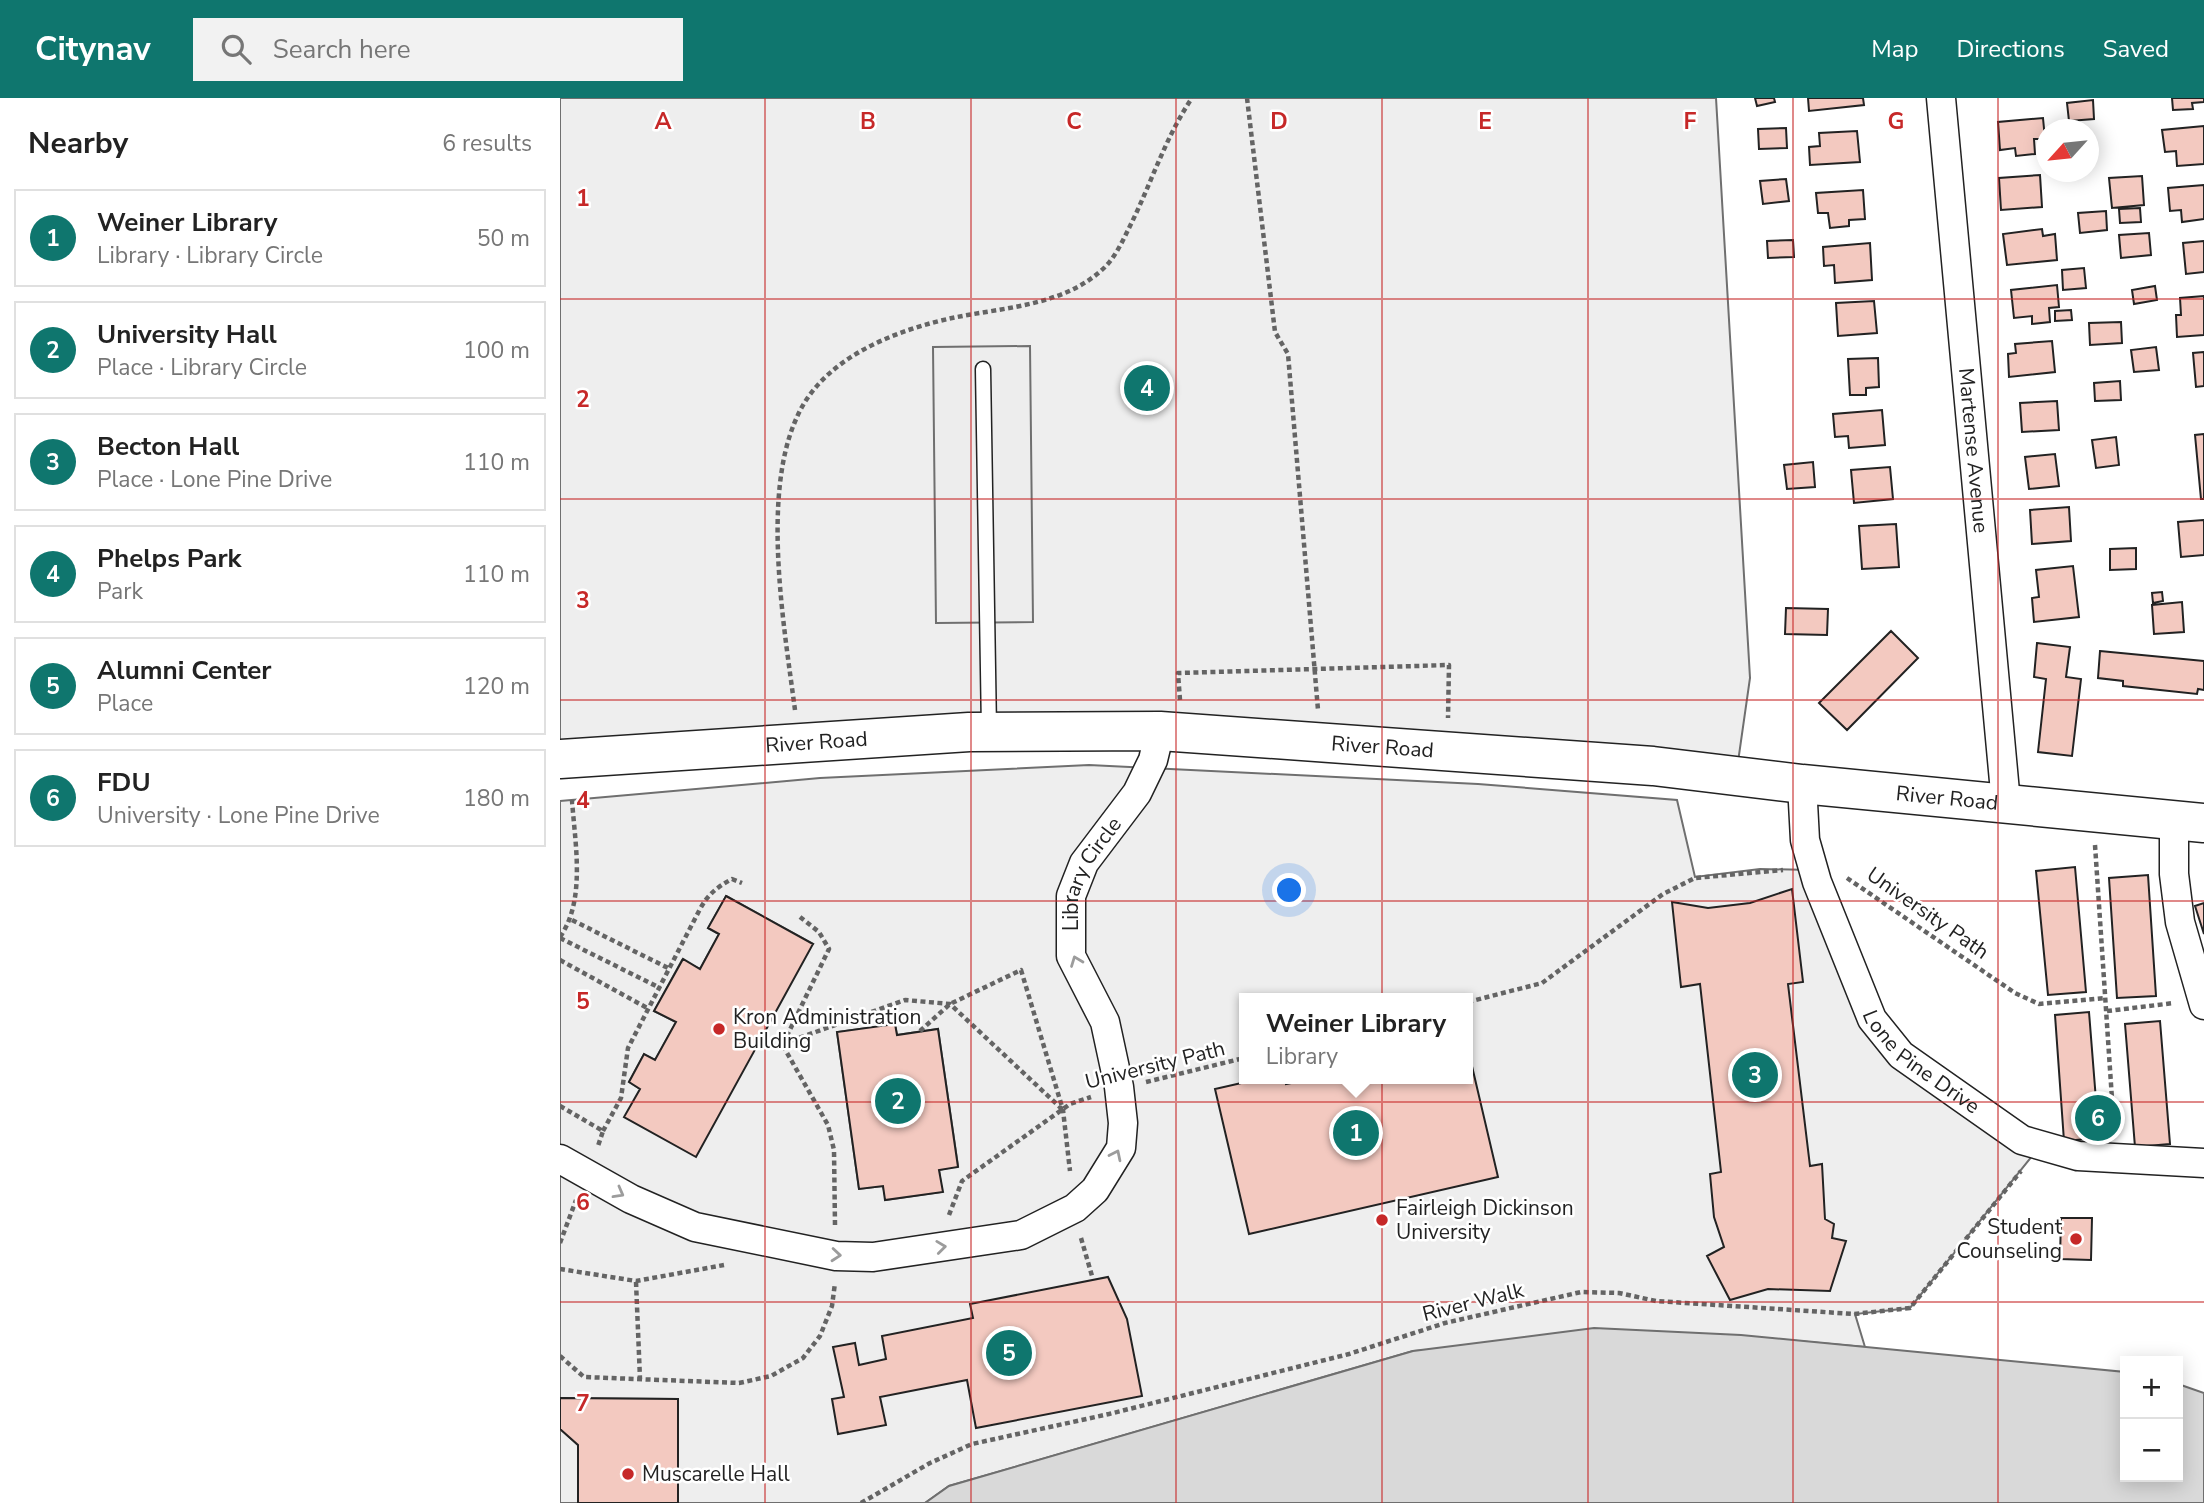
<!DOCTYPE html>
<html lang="en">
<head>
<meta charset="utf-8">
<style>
	body { margin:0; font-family:"Nunito Sans",sans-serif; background:#f2f2f2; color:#222 }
	.controls { position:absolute; right:21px; bottom:21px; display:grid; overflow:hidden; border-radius:0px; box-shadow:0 4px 18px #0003 }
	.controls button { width:63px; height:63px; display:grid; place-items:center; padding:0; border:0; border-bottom:2px solid #e0e0e0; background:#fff; color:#222; font:35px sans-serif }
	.compass { position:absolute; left:1476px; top:21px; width:63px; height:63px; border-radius:50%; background:#fff; box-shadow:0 4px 18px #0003; rotate:243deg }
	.you { position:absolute; left:730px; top:793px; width:24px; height:24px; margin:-18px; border:5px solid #fff; border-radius:50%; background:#1a73e8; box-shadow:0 0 0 10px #1a73e833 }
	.badge { display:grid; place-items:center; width:46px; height:46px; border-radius:50%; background:#0f766e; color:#fff; font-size:23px; font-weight:700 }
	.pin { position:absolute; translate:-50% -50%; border:4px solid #fff; box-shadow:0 2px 7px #0006 }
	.popup { position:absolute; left:679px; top:895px; width:234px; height:91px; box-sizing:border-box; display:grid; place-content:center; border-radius:0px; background:#fff; filter:drop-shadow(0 2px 5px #0005); font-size:23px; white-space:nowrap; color:#767676 }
	.popup b { font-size:26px; color:#222 }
	.popup::after { content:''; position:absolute; left:50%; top:100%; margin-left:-14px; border:14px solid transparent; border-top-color:#fff }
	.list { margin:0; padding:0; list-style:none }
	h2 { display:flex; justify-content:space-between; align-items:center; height:91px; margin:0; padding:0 28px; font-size:30px }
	h2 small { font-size:23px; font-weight:400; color:#767676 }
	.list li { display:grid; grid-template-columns:46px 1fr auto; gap:21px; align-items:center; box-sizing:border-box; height:98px; margin:0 14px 14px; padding:0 14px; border:2px solid #e0e0e0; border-radius:0px }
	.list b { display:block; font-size:26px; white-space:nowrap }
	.list p { margin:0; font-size:23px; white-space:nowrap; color:#767676 }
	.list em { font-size:23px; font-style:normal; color:#767676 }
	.icon { flex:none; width:38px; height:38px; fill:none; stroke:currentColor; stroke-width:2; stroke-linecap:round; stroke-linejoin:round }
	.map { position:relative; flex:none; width:1644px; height:1405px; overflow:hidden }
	header { display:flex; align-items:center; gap:42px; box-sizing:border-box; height:98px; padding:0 35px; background:#0f766e; color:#fff }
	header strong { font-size:33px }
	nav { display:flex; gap:38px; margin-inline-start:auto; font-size:24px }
	.search { width:490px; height:63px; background:#f2f2f2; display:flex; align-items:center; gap:18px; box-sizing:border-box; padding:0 24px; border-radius:0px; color:#767676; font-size:26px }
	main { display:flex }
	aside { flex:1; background:#fff }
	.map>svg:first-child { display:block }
	.green { fill:#eee; stroke:#6f6f6f; stroke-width:2; fill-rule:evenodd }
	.parking { fill:#ededed; stroke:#6f6f6f; stroke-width:2 }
	.water { fill:#d9d9d9; stroke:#6f6f6f; stroke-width:2 }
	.building { fill:#f3c9c0; stroke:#222; stroke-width:2 }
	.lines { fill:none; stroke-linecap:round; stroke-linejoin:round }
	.lane-casing { stroke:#222; stroke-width:17 }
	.street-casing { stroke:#222; stroke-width:31 }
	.secondary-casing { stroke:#222; stroke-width:41 }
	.path { stroke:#646464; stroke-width:4.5; stroke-dasharray:5 3.5; stroke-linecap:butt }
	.lane { stroke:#fff; stroke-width:14 }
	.street { stroke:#fff; stroke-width:28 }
	.secondary { stroke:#fff; stroke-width:38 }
	.oneway { stroke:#9c9c9c }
	.grid { fill:none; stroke:#c62828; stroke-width:2; stroke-opacity:0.55 }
	.poi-dot { fill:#c62828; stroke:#fff; stroke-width:2.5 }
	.labels { text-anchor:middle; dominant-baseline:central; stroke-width:5; stroke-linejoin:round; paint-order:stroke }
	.street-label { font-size:21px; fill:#222; stroke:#fff }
	.poi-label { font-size:21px; fill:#222; stroke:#fff; text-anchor:start }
	.grid-label { font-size:23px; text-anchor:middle; font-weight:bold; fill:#c62828; stroke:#fff; stroke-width:5; stroke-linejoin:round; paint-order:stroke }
</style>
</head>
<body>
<header>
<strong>Citynav</strong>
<div class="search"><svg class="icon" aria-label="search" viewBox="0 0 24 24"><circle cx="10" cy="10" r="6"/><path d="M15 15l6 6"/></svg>Search here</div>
<nav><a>Map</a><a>Directions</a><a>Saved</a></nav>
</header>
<main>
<aside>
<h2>Nearby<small>6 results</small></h2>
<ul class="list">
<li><span class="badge">1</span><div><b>Weiner Library</b><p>Library · Library Circle</p></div><em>50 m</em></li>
<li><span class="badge">2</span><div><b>University Hall</b><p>Place · Library Circle</p></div><em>100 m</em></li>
<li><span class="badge">3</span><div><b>Becton Hall</b><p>Place · Lone Pine Drive</p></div><em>110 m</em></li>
<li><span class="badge">4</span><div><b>Phelps Park</b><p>Park</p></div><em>110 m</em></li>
<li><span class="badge">5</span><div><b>Alumni Center</b><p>Place</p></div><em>120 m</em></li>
<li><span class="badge">6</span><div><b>FDU</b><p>University · Lone Pine Drive</p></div><em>180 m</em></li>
</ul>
</aside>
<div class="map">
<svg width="1644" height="1405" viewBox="0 0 1644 1405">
	<rect width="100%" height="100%" fill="#fff"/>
	<path class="green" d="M 0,0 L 1156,0 L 1190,580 L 1176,678 L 761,644 L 0,661 Z
		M 529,667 L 918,686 L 1117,702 L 1135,779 L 1200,771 L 1253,772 L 1312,921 L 1481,1047 L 1350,1210 L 1295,1216 L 1305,1249 L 1171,1237 L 853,1253 L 389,1388 L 365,1405 L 118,1405 L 118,1301 L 0,1300 L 0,703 L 260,680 ZM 166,798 L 253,846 L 80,991 L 69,984 L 84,956 L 95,962 L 116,924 L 94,913 L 122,862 L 140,871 L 159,836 L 148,830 ZM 684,900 L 908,900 L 908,981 L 684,981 ZM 335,926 L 337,937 L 378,931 L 398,1068 L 379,1072 L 382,1094 L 326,1102 L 323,1088 L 299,1091 L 277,934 Z
		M 0,1331 L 18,1347 L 18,1405 L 0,1405 Z"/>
	<path class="parking" d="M 470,248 L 473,524 L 376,525 L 373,249 Z"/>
	<path class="water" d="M 1034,1230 L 1181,1237 L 1565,1274 L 1565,1379 L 1618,1379 L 1618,1286 L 1644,1295 L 1644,1405 L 365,1405 L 389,1388 L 853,1253 Z"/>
	<path class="building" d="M 1195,0 L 1214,0 L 1215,4 L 1197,8 Z
		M 1248,0 L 1303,0 L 1304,7 L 1249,13 Z
		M 1612,0 L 1644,0 L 1644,4 L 1632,5 L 1633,11 L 1613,12 Z
		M 1533,2 L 1534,21 L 1509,23 L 1507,5 Z
		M 1483,20 L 1485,41 L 1474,41 L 1475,56 L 1456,58 L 1455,50 L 1440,52 L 1438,24 Z
		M 1644,28 L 1644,66 L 1617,68 L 1616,53 L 1605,54 L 1602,32 Z
		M 1226,30 L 1227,50 L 1199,51 L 1198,31 Z
		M 1297,33 L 1300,64 L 1250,67 L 1249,49 L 1260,48 L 1259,35 Z
		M 1480,77 L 1482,109 L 1441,112 L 1439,80 Z
		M 1582,78 L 1584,107 L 1552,110 L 1549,80 Z
		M 1226,81 L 1229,103 L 1203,106 L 1200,83 Z
		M 1644,87 L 1644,121 L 1622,124 L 1621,112 L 1610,113 L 1608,90 Z
		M 1303,92 L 1305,121 L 1289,122 L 1289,128 L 1270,130 L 1268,115 L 1258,115 L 1256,95 Z
		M 1580,110 L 1581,124 L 1560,125 L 1559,111 Z
		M 1546,113 L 1547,132 L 1520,135 L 1518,115 Z
		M 1482,131 L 1483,138 L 1495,136 L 1497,162 L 1447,167 L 1443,136 Z
		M 1589,135 L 1591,157 L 1561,160 L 1559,137 Z
		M 1233,142 L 1234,159 L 1208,160 L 1207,143 Z
		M 1644,143 L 1644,174 L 1626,176 L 1623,145 Z
		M 1310,145 L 1312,182 L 1275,185 L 1274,167 L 1264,168 L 1263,149 Z
		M 1524,170 L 1526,190 L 1503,192 L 1502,172 Z
		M 1497,187 L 1499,209 L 1489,210 L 1490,224 L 1472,226 L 1472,218 L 1454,220 L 1451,192 Z
		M 1595,188 L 1597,202 L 1574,206 L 1572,192 Z
		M 1644,198 L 1644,237 L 1617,239 L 1616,217 L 1621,217 L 1620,200 Z
		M 1314,203 L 1317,235 L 1278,238 L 1276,205 Z
		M 1511,212 L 1512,222 L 1495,223 L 1495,213 Z
		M 1561,224 L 1562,245 L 1530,247 L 1529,225 Z
		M 1492,243 L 1495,274 L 1449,279 L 1448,256 L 1456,255 L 1455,246 Z
		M 1596,249 L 1599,272 L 1574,274 L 1571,252 Z
		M 1644,254 L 1644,288 L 1636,289 L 1633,255 Z
		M 1318,260 L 1319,289 L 1306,290 L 1306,297 L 1290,297 L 1288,261 Z
		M 1560,283 L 1561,302 L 1535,303 L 1534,285 Z
		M 1497,303 L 1499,332 L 1462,334 L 1460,305 Z
		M 1322,312 L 1325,347 L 1289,350 L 1288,338 L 1275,339 L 1273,316 Z
		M 1644,336 L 1644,401 L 1641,401 L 1635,337 Z
		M 1556,339 L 1559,367 L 1536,370 L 1532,342 Z
		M 1495,356 L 1499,388 L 1469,391 L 1465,359 Z
		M 1253,364 L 1255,389 L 1227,391 L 1224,367 Z
		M 1330,369 L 1333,401 L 1294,405 L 1291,372 Z
		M 1509,409 L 1511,443 L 1472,446 L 1470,412 Z
		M 1644,422 L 1644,457 L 1621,459 L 1618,424 Z
		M 1336,426 L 1339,469 L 1302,471 L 1299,428 Z
		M 1576,450 L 1576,471 L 1550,472 L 1550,451 Z
		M 1513,468 L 1519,519 L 1474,524 L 1472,500 L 1479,499 L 1476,472 Z
		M 1602,494 L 1603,503 L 1593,505 L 1592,495 Z
		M 1622,504 L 1624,534 L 1594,536 L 1592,507 Z
		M 1226,510 L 1268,511 L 1267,537 L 1225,536 Z
		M 1331,533 L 1358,560 L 1287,632 L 1259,605 Z
		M 1477,545 L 1510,549 L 1506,579 L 1521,581 L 1512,658 L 1478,654 L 1486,581 L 1474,579 Z
		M 1540,553 L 1644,563 L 1644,592 L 1638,591 L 1637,596 L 1563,588 L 1563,583 L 1538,580 Z
		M 1515,769 L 1526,894 L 1488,897 L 1476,773 Z
		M 1588,777 L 1596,898 L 1557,900 L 1549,780 Z
		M 1232,791 L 1243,884 L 1228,886 L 1250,1068 L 1262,1066 L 1265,1121 L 1274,1126 L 1272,1140 L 1286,1143 L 1270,1193 L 1208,1191 L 1170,1202 L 1147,1158 L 1164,1149 L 1154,1119 L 1150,1076 L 1161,1074 L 1140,886 L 1121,889 L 1112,804 L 1148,810 L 1190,805 Z
		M 166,798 L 253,846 L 136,1059 L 64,1019 L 80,991 L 69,984 L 84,956 L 95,962 L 116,924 L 94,913 L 123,861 L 140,871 L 159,836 L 148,830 Z
		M 1644,805 L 1644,836 L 1635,808 Z
		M 1529,914 L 1539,1040 L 1504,1043 L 1495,917 Z
		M 1600,923 L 1610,1046 L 1575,1049 L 1565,926 Z
		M 335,926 L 337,937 L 378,931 L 398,1069 L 379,1072 L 383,1094 L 325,1102 L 323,1088 L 299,1091 L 277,934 Z
		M 911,964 L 938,1079 L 689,1136 L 655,991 L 699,981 L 725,981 L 726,986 L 751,981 L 908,981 L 908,965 Z
		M 1501,1120 L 1532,1120 L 1531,1162 L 1500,1161 Z
		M 548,1179 L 567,1221 L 582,1298 L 416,1330 L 407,1282 L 320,1299 L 326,1327 L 278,1336 L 272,1301 L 284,1299 L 273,1249 L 295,1245 L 299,1267 L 326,1261 L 322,1238 L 413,1220 L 410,1206 Z
		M 0,1300 L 118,1301 L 118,1405 L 18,1405 L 18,1347 L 0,1331 Z"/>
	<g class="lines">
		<defs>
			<path id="lane" d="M 423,271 L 429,632"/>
			<g id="street">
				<path id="s1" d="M 1381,0 L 1446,705"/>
				<path id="s2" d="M 1242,686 L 1245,742 L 1257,784 L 1312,921 L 1341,957 L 1462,1042 L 1518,1058 L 1644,1065"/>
				<path d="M 1614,722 L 1614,776 L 1620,824 L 1644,907"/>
				<path id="s3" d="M 0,1061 L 71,1101 L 135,1129 L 276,1158 L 313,1159 L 461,1137 L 515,1110 L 535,1092 L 561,1050 L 563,1025 L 559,989 L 545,924 L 511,858 L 511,798 L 524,765 L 577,695 L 593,662 L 600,633"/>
			</g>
			<g id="secondary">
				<path id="s4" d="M 0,661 L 409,634 L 600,633 L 1093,668 L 1242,686 L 1644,725"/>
			</g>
		</defs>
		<use href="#lane" class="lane-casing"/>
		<use href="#street" class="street-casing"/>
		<use href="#secondary" class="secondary-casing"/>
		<path class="path" d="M 687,0 L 715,234 L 728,256 L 758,612
			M 620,602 L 618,575 L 889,567 L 888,620
			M 235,612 C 224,528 201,397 237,319 C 263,259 338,231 397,219 C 448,209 506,207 545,169 C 556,158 563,142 570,128 C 591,86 605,40 632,0
			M 1535,747 L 1554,1031
			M 1287,780 L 1455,895 L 1479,906 L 1545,900
			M 12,822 L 110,871
			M 0,839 C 26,802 15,746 12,702
			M 0,840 L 100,890
			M 0,862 L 89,911
			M 908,904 L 982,885 L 1103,796 L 1135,780 L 1223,772
			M 1547,913 L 1614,905
			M 360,933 L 390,906 L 461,872 L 503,1012 L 510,1073
			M 223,946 L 269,851 L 259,834 L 240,819
			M 586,984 L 684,960
			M 0,1008 L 43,1033 L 38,1048
			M 43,1033 L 61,1000 L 68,950 L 139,813 C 147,797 157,789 172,781 L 182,785
			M 389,1117 L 402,1083 L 510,1006 L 531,999
			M 275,1127 L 274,1052 L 268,1027 L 222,946 L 345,902 L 390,906 L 503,1012
			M 521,1140 L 532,1178
			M 0,1145 L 16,1102
			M 0,1171 L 76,1183 L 164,1167
			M 76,1184 L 80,1281
			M 0,1258 L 24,1279 L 179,1285 L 211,1278 L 243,1260 L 260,1238 L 272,1208 L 275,1185
			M 301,1405 L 370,1365 L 412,1346 L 549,1316 L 789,1256 L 885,1225 L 1021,1194 L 1059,1195 L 1096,1203 L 1294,1216 L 1350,1210 L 1461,1073"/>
		<use href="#lane" class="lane"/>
		<use href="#street" class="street"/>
		<use href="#secondary" class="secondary"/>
	</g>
	<defs><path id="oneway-chevron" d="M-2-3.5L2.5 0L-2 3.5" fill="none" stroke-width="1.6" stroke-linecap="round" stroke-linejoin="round" transform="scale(1.75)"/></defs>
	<g class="oneway">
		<use href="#oneway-chevron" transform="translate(516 863) rotate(-111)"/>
		<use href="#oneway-chevron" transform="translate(556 1057) rotate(-64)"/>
		<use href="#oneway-chevron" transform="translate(59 1095) rotate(29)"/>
		<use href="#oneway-chevron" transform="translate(381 1149) rotate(-7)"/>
		<use href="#oneway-chevron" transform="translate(276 1157) rotate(5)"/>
	</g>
	<path class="grid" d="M 205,0 L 205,1405M 411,0 L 411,1405M 616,0 L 616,1405M 822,0 L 822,1405M 1028,0 L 1028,1405M 1233,0 L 1233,1405M 1438,0 L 1438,1405M 0,201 L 1644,201M 0,401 L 1644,401M 0,602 L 1644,602M 0,803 L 1644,803M 0,1004 L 1644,1004M 0,1204 L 1644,1204"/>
	<g class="poi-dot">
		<circle cx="159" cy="931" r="7"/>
		<circle cx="822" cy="1122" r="7"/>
		<circle cx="1516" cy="1141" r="7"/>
		<circle cx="68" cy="1376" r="7"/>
	</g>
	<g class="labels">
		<g class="street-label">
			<text stroke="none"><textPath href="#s1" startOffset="354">Martense Avenue</textPath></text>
			<text stroke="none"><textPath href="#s4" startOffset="257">River Road</textPath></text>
			<text stroke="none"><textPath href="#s4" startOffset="824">River Road</textPath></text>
			<text stroke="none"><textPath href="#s4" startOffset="1391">River Road</textPath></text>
			<text stroke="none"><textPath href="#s3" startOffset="908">Library Circle</textPath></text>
			<text transform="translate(1368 815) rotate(35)">University Path</text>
			<text stroke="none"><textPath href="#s2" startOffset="313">Lone Pine Drive</textPath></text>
			<text transform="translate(595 967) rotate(-14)">University Path</text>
			<text transform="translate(913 1204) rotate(-14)">River Walk</text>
		</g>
		<g class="poi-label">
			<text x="173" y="919">Kron Administration<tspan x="173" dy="24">Building</tspan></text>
			<text x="836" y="1110">Fairleigh Dickinson<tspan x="836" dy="24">University</tspan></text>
			<text x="1502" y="1129" text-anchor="end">Student<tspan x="1502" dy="24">Counseling</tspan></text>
			<text x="82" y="1376">Muscarelle Hall</text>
		</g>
	</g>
	<g class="grid-label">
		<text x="103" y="31">A</text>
		<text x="308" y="31">B</text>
		<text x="514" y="31">C</text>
		<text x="719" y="31">D</text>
		<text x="925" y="31">E</text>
		<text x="1130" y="31">F</text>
		<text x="1336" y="31">G</text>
		<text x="23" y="108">1</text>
		<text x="23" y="309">2</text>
		<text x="23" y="510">3</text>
		<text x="23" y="710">4</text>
		<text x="23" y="911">5</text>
		<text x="23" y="1112">6</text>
		<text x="23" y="1313">7</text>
	</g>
</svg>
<div class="controls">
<button>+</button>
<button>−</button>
</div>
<svg class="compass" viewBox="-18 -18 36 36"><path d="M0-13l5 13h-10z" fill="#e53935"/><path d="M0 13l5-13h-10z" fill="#767676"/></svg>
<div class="you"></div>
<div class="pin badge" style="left:796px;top:1035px">1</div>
<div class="popup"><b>Weiner Library</b>Library</div>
<div class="pin badge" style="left:338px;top:1003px">2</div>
<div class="pin badge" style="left:1195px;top:977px">3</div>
<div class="pin badge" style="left:587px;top:290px">4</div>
<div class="pin badge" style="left:449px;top:1255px">5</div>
<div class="pin badge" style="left:1538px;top:1020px">6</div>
</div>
</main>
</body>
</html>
